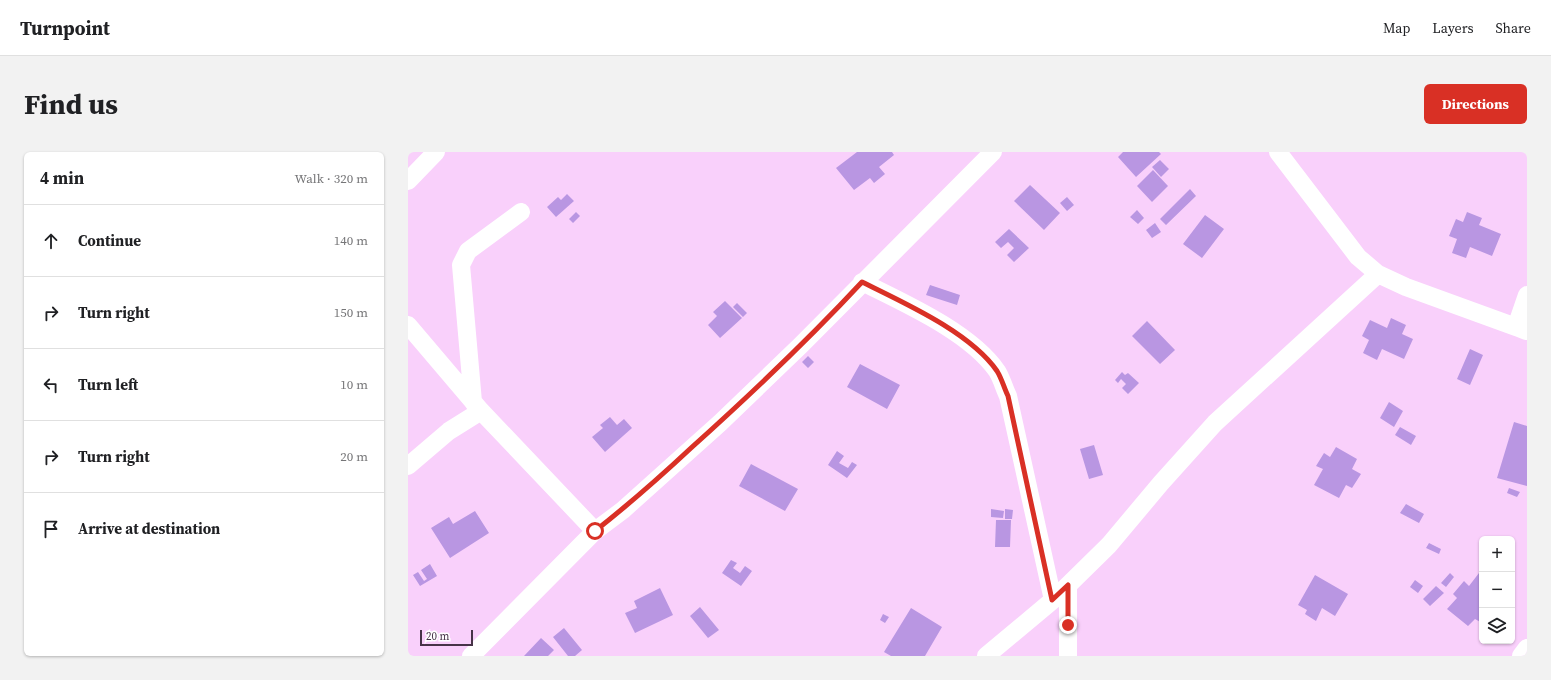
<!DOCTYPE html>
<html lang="en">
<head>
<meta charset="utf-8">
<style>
	body { margin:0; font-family:"Source Serif 4",serif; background:#f2f2f2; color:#202124 }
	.controls { position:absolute; right:12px; bottom:12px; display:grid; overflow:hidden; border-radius:6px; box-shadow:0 1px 3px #0004 }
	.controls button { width:36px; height:36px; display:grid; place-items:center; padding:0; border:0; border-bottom:1px solid #e0e0e0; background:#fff; color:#202124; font:20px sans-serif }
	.scale { position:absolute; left:12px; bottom:10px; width:53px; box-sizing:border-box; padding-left:4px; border:2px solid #473348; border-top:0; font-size:11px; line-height:14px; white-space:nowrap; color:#473348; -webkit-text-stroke:3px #fff; paint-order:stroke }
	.stop { position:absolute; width:12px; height:12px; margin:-9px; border:3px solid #d93025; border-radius:50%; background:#fff }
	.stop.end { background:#d93025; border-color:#fff; box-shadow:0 1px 4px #0008 }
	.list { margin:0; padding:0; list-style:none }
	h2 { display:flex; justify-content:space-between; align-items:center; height:52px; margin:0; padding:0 16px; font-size:17px }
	h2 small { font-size:13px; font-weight:400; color:#757577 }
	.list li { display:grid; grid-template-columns:26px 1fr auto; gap:12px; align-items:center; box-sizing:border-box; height:72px; padding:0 16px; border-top:1px solid #e0e0e0 }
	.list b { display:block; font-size:15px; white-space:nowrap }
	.list em { font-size:13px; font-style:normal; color:#757577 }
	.icon { flex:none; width:22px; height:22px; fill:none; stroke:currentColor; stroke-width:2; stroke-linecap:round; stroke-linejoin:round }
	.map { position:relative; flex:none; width:1119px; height:504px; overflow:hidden; border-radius:6px }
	header { display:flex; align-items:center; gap:24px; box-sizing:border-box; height:56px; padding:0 20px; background:#fff; border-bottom:1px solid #e0e0e0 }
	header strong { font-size:19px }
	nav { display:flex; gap:22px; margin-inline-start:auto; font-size:14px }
	.intro { display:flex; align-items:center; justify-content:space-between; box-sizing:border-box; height:96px; padding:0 24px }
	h1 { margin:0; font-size:28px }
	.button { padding:10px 18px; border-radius:6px; background:#d93025; color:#fff; font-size:14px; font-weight:700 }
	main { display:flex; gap:24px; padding:0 24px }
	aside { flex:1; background:#fff; border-radius:6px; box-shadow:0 1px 3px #0004 }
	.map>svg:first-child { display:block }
	.building { fill:#b996e2 }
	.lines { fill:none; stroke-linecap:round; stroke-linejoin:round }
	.street { stroke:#fff; stroke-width:18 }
	.route { stroke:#d93025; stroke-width:5 }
</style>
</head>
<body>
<header>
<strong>Turnpoint</strong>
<nav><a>Map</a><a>Layers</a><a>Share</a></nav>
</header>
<div class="intro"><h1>Find us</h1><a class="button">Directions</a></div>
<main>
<aside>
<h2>4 min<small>Walk · 320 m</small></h2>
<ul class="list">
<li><svg class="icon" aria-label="ahead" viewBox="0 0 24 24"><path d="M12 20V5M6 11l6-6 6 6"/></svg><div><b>Continue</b></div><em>140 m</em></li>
<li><svg class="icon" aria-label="right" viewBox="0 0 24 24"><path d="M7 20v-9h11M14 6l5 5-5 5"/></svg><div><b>Turn right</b></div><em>150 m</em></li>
<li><svg class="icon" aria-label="left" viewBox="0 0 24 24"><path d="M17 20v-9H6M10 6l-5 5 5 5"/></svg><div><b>Turn left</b></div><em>10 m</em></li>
<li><svg class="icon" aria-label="right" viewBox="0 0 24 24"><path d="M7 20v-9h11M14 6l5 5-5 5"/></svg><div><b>Turn right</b></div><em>20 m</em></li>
<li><svg class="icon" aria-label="arrive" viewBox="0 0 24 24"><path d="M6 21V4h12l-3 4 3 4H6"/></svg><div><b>Arrive at destination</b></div></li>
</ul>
</aside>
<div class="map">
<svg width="1119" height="504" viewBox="0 0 1119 504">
	<rect width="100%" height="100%" fill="#f9d0fb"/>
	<path class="building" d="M 449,0 L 484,0 L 486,3 L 471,15 L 477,22 L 466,31 L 462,26 L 446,38 L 428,16 Z
		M 715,0 L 751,0 L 753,2 L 728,25 L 710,5 Z
		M 752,8 L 761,17 L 753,25 L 744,15 Z
		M 745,18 L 760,34 L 744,50 L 729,34 Z
		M 622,33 L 652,61 L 636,78 L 606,49 Z
		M 782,37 L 788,44 L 758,73 L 752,67 Z
		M 159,42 L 166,49 L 148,65 L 139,55 L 150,45 L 153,48 Z
		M 659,45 L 666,53 L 659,59 L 652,51 Z
		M 729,58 L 736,66 L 730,72 L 722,65 Z
		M 168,60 L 172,64 L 165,71 L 161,67 Z
		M 1059,60 L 1074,66 L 1071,73 L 1093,82 L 1084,104 L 1062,95 L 1058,106 L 1044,101 L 1049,87 L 1041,84 L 1048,67 L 1055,70 Z
		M 797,63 L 816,77 L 794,106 L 775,92 Z
		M 747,71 L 753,80 L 744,86 L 738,78 Z
		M 601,77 L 621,96 L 606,110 L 599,103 L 606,96 L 600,90 L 593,96 L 587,90 Z
		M 522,133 L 552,143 L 549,153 L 518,143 Z
		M 317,149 L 334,166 L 312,186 L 300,173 L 309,164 L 305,160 Z
		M 329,151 L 339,161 L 335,165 L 325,155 Z
		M 983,166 L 998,173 L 994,182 L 1005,187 L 996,207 L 974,197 L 969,208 L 955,201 L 961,188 L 954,184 L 962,168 L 979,176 Z
		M 739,169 L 767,198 L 752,212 L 724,184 Z
		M 1062,197 L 1075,203 L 1062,233 L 1049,227 Z
		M 400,204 L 406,210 L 400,216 L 394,210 Z
		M 452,212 L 492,233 L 479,257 L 439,235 Z
		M 714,220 L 717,223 L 720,221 L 731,231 L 720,242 L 714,236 L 718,232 L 713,227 L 710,231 L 707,228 Z
		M 981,250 L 995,259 L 986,275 L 972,266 Z
		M 202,265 L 209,273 L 216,267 L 224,276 L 197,300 L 184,285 L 195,276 L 192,273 Z
		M 1106,270 L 1119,274 L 1119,334 L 1089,326 Z
		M 992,275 L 1008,284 L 1003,293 L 987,283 Z
		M 686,293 L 695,323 L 681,327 L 672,297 Z
		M 928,295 L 949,307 L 944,317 L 953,322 L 944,336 L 938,333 L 931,346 L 906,333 L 915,317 L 908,314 L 916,301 L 922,305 Z
		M 429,299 L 436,304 L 431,311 L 440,316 L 444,310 L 449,313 L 439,326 L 420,313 Z
		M 343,312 L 390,337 L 377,359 L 331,334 Z
		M 1101,336 L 1112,340 L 1109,345 L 1099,341 Z
		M 998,352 L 1016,362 L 1011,371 L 992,361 Z
		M 583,357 L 596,359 L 595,366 L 583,365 Z
		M 597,357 L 605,358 L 604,367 L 597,367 Z
		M 67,359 L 81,381 L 42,406 L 23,376 L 41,365 L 45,372 Z
		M 588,368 L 603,368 L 602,395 L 587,395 Z
		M 1021,391 L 1033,397 L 1031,402 L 1018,396 Z
		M 323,408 L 329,411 L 325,416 L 332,421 L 337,414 L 344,419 L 333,434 L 314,421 Z
		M 22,412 L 29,424 L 12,434 L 5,423 L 10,420 L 16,429 L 19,427 L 13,418 Z
		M 1042,421 L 1046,425 L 1038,435 L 1033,431 Z
		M 1071,421 L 1074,423 L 1074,471 L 1067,467 L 1060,474 L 1039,457 L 1049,446 L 1045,442 L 1056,429 L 1061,434 Z
		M 907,423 L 940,442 L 927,464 L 914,456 L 908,469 L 897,462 L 899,458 L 890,453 Z
		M 1007,428 L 1015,434 L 1010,441 L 1002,435 Z
		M 1028,434 L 1036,441 L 1022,454 L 1015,447 Z
		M 252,436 L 265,463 L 227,481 L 217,461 L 229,456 L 226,449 Z
		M 292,455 L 311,478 L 300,486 L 282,464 Z
		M 503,456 L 534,475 L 517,504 L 483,504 L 476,500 Z
		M 475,462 L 481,465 L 477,471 L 472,468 Z
		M 156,476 L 174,498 L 167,504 L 160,504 L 145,485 Z
		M 133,486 L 146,498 L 140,504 L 116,504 Z"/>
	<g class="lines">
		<path class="street" d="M 870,0 L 950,105 L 970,122 L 998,135 L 1108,175
			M 0,29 L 28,0
			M 454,130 C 496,151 562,180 589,219 C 594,227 596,236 600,244 L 645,448
			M 0,173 L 73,259 L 187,379
			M 1118,179 L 1108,175 L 1119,143
			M 65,250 L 53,113 L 60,99 L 113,60
			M 0,314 L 41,279 L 73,259
			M 660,433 L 660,504
			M 63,504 L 187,379 L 215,358 L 312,271 L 392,194 L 585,0
			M 578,504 L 645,448 L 701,393 L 753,331 L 807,271 L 970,122
			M 1113,504 L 1119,496"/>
	</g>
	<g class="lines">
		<path class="route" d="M 187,379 C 220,353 252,325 283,296 C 342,243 400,188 454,130 C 496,151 562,180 589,219 C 594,227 596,236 600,244 L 644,448 L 660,433 L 660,473"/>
	</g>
</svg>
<div class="controls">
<button>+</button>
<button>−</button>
<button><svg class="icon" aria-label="layers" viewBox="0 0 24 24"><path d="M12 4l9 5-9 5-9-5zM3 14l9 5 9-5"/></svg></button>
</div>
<div class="scale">20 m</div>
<div class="stop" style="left:187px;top:379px"></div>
<div class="stop end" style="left:660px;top:473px"></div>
</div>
</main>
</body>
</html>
